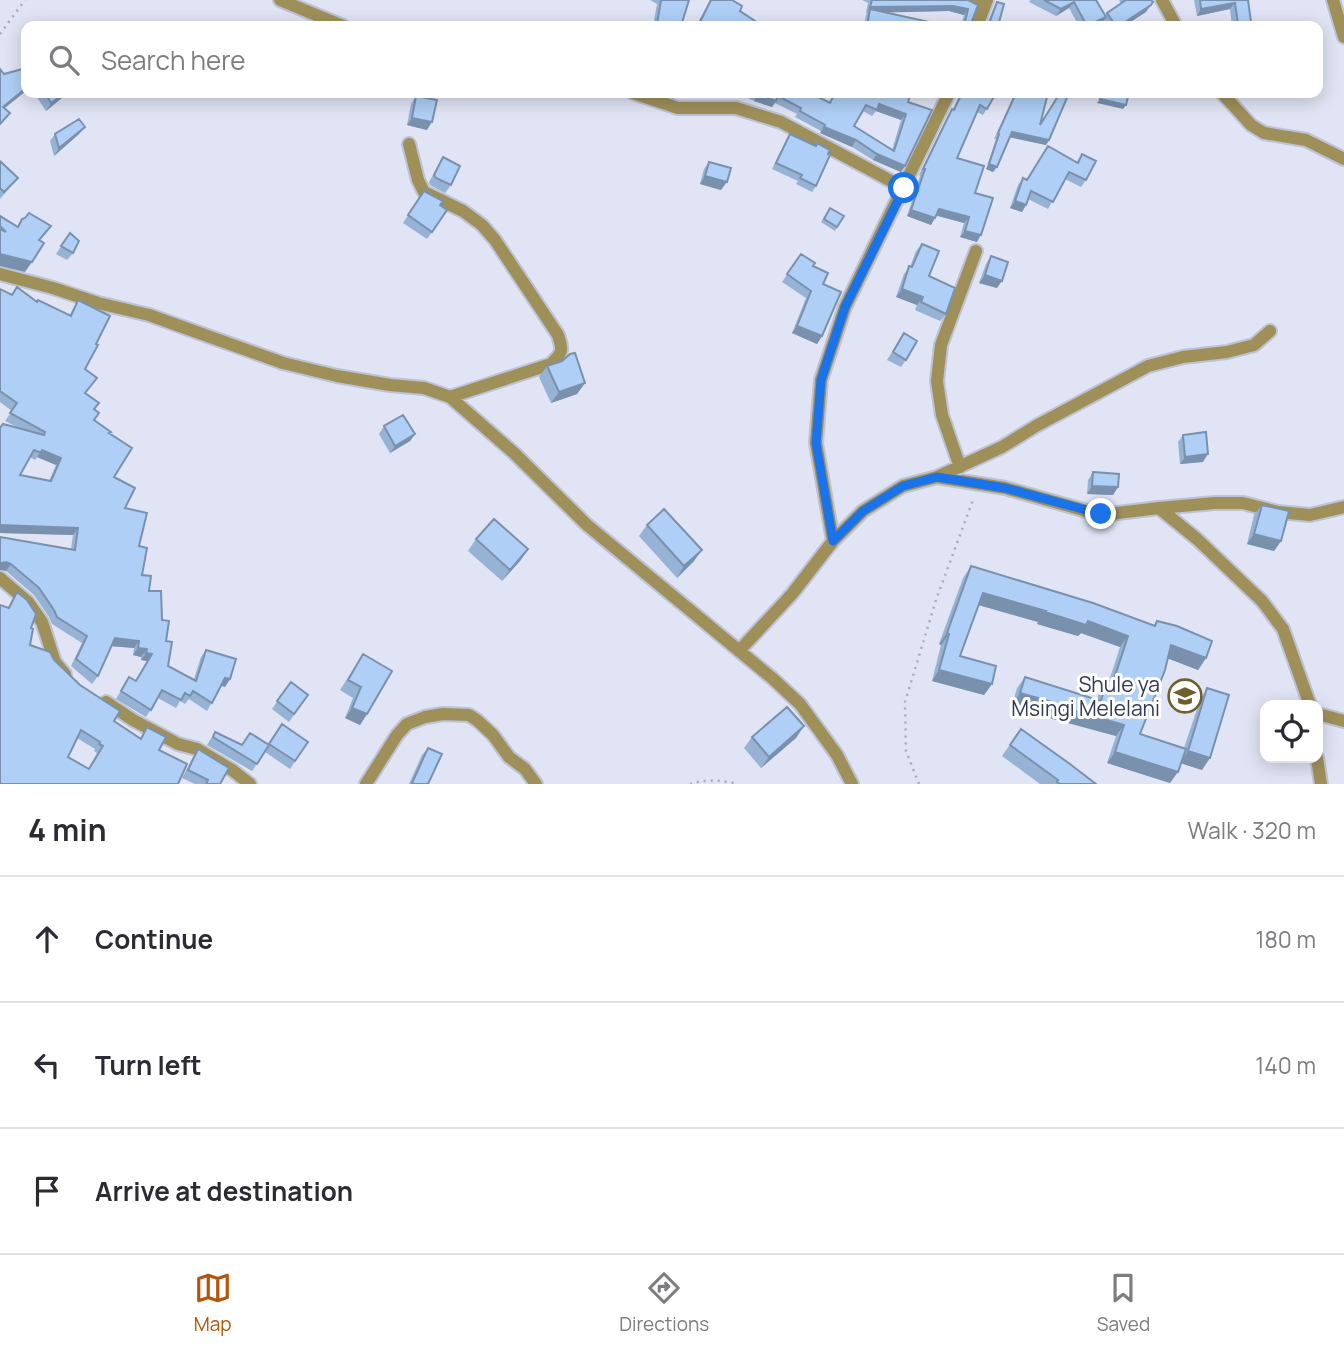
<!DOCTYPE html>
<html lang="en">
<head>
<meta charset="utf-8">
<style>
	body { margin:0; font-family:Manrope,sans-serif; background:#f7f7f7; color:#2b2b33 }
	.controls { position:absolute; right:21px; bottom:21px; display:grid; overflow:hidden; border-radius:14px; box-shadow:0 4px 18px #0003 }
	.controls button { width:63px; height:63px; display:grid; place-items:center; padding:0; border:0; border-bottom:2px solid #e1e1e2; background:#fff; color:#2b2b33; font:35px sans-serif }
	.stop { position:absolute; width:21px; height:21px; margin:-16px; border:5px solid #1a73e8; border-radius:50%; background:#fff }
	.stop.end { background:#1a73e8; border-color:#fff; box-shadow:0 2px 7px #0008 }
	.list { margin:0; padding:0; list-style:none }
	h2 { display:flex; justify-content:space-between; align-items:center; height:91px; margin:0; padding:0 28px; font-size:30px }
	h2 small { font-size:23px; font-weight:400; color:#7c7c81 }
	.list li { display:grid; grid-template-columns:46px 1fr auto; gap:21px; align-items:center; box-sizing:border-box; height:126px; padding:0 28px; border-top:2px solid #e1e1e2 }
	.list b { display:block; font-size:26px; white-space:nowrap }
	.list em { font-size:23px; font-style:normal; color:#7c7c81 }
	.icon { flex:none; width:38px; height:38px; fill:none; stroke:currentColor; stroke-width:2; stroke-linecap:round; stroke-linejoin:round }
	.map { position:relative; flex:none; width:1344px; height:784px; overflow:hidden }
	.search { position:absolute; background:#fff; box-shadow:0 4px 18px #0003; left:21px; right:21px; top:21px; height:77px; display:flex; align-items:center; gap:18px; box-sizing:border-box; padding:0 24px; border-radius:14px; color:#7c7c81; font-size:26px }
	.sheet { height:469px; background:#fff }
	nav { display:flex; justify-content:space-around; align-items:center; box-sizing:border-box; height:98px; border-top:2px solid #e1e1e2; background:#fff; font-size:19px; color:#7c7c81 }
	nav a { display:grid; justify-items:center; gap:4px }
	nav .on { color:#b45309 }
	.map>svg:first-child { display:block }
	.lines { fill:none; stroke-linecap:round; stroke-linejoin:round }
	.street-casing { stroke:#bdc2d5; stroke-width:16 }
	.path { stroke:#a5aabf; stroke-width:2.5; stroke-dasharray:2 5; stroke-linecap:butt }
	.street { stroke:#9f9059; stroke-width:12 }
	.wall { fill:#96b2d4; fill-rule:evenodd }
	.shaded-wall { fill:#7a91ad }
	.building { fill:#afcff7; stroke:#7a91ad; stroke-width:2; fill-rule:evenodd }
	.route { stroke:#1a73e8; stroke-width:9 }
	.labels { text-anchor:middle; dominant-baseline:central; stroke-width:6; stroke-linejoin:round; paint-order:stroke }
	.poi-label { font-size:21px; fill:#323857; stroke:#fff; text-anchor:end }
</style>
</head>
<body>
<div class="map">
<svg width="1344" height="784" viewBox="0 0 1344 784">
	<rect width="100%" height="100%" fill="#e0e4f4"/>
	<g class="lines">
		<defs>
			<path id="street" d="M 280,0 L 343,26
				M 971,0 L 984,5
				M 1162,0 L 1176,26
				M 1333,0 L 1344,37
				M 977,26 L 987,0
				M 633,93 L 678,108 L 736,108 L 781,122 L 904,188
				M 1222,93 L 1251,125 L 1264,133 L 1306,140 L 1344,159
				M 409,144 L 418,180 L 424,192 L 463,211 L 482,225 L 495,240 L 558,335 C 563,351 563,352 551,364 L 450,397
				M 0,274 L 53,288 L 98,303 L 149,315 L 283,363 L 337,376 L 390,385 L 424,388 L 450,397 L 514,453 L 587,525 L 772,678 L 800,704 L 837,755 L 852,784
				M 960,467 L 942,415 L 937,381 L 941,345 L 976,251
				M 937,477 L 1002,447 L 1036,426 L 1148,366 L 1183,357 L 1227,352 L 1254,345 L 1270,331
				M 1159,508 L 1215,503 L 1243,503 L 1278,512 L 1310,515 L 1344,507
				M 833,541 L 816,443 L 821,380 L 845,307 L 949,93
				M 0,578 L 28,602 L 42,622 L 55,662 L 65,674
				M 739,651 L 792,594 L 833,541 L 863,511 L 903,486 L 937,477 L 1005,488 L 1101,515 L 1159,508 L 1197,539 L 1262,601 L 1283,629 L 1310,705
				M 106,702 L 133,720 L 178,744 L 197,749 L 232,770 L 250,784
				M 1318,714 L 1344,721
				M 1317,758 L 1321,784
				M 366,784 L 397,735 L 407,724 L 425,717 L 443,714 L 469,715 L 478,721 L 493,735 L 509,757 L 525,769 L 536,784"/>
		</defs>
		<use href="#street" class="street-casing"/>
		<path class="path" d="M 0,34 L 25,0
			M 690,784 C 706,779 722,780 738,784
			M 919,784 L 906,751 L 905,702 L 936,600 L 974,497"/>
		<use href="#street" class="street"/>
	</g>
	<path class="wall" d="M 650,0 L 689,0 L 681,26 L 653,26 L 657,4 Z
		M 710,0 L 732,0 L 740,11 L 755,26 L 696,26 Z
		M 862,0 L 968,0 L 972,21 L 975,26 L 961,26 L 964,15 L 949,11 L 887,12 L 943,26 L 864,26 L 866,15 L 867,13 L 866,13 L 868,3 Z
		M 1031,0 L 1096,0 L 1105,16 L 1107,13 L 1121,4 L 1119,0 L 1151,0 L 1146,12 L 1124,26 L 1107,26 L 1103,21 L 1101,24 L 1097,26 L 1079,26 L 1069,8 L 1056,16 L 1029,2 Z
		M 1194,0 L 1248,0 L 1251,22 L 1248,26 L 1232,26 L 1230,9 L 1197,16 Z
		M 997,2 L 998,26 L 986,26 L 994,7 Z
		M 34,93 L 68,93 L 46,111 Z
		M 737,93 L 810,93 L 829,103 L 834,93 L 911,93 L 908,102 L 901,172 L 873,160 L 852,147 L 820,133 L 821,131 L 795,117 L 797,114 L 775,103 L 772,107 L 754,101 ZM 863,111 L 872,116 L 876,111 L 901,120 L 892,150 L 854,126 Z
		M 957,93 L 996,93 L 983,115 L 977,112 L 957,158 L 975,193 L 977,242 L 960,237 L 964,223 L 936,215 L 931,225 L 907,216 L 920,176 L 919,175 L 948,115 L 953,109 L 959,96 L 957,95 Z
		M 1015,93 L 1048,93 L 1040,124 L 1049,140 L 1046,145 L 1010,137 L 997,167 L 993,172 L 986,169 L 996,139 L 994,139 Z
		M 416,96 L 427,130 L 407,125 L 411,104 Z
		M 55,134 L 79,134 L 54,156 L 50,141 Z
		M 790,134 L 816,186 L 812,192 L 796,184 L 798,181 L 772,169 L 786,140 Z
		M 1082,154 L 1086,180 L 1081,187 L 1065,179 L 1048,209 L 1028,199 L 1026,205 L 1022,212 L 1010,208 L 1018,185 L 1023,178 L 1027,180 L 1077,162 Z
		M 443,157 L 451,185 L 445,193 L 430,185 L 429,182 Z
		M 0,161 L 18,178 L 0,199 Z
		M 709,162 L 721,190 L 700,184 L 704,169 Z
		M 424,191 L 440,205 L 432,232 L 427,239 L 403,223 Z
		M 830,208 L 844,216 L 835,231 L 821,222 Z
		M 70,233 L 73,253 L 67,260 L 56,254 Z
		M 922,244 L 929,276 L 946,314 L 940,321 L 915,310 L 917,305 L 896,297 L 904,274 L 910,267 L 916,251 Z
		M 801,254 L 813,266 L 823,284 L 822,336 L 817,344 L 792,333 L 806,298 L 782,282 Z
		M 991,256 L 997,288 L 979,283 L 986,264 Z
		M 0,289 L 12,295 L 37,302 L 69,316 L 78,300 L 85,369 L 85,393 L 94,409 L 94,420 L 109,433 L 114,477 L 139,546 L 142,575 L 162,620 L 168,666 L 194,679 L 201,657 L 206,650 L 230,679 L 225,687 L 221,686 L 207,711 L 189,699 L 185,704 L 180,701 L 176,708 L 158,698 L 146,717 L 116,699 L 129,677 L 136,681 L 147,661 L 141,660 L 141,657 L 133,655 L 134,648 L 111,646 L 98,676 L 92,684 L 71,666 L 82,643 L 52,624 L 49,617 L 34,595 L 6,571 L 1,569 L 0,537 L 71,549 L 73,535 L 0,533 L 0,428 L 19,428 L 5,421 L 12,411 L 0,402 ZM 30,457 L 35,460 L 37,457 L 56,465 L 49,481 L 20,475 Z
		M 904,333 L 906,360 L 901,367 L 887,360 Z
		M 562,361 L 585,383 L 577,394 L 551,403 L 539,377 L 547,366 Z
		M 384,426 L 415,434 L 410,441 L 390,453 L 379,434 Z
		M 1183,435 L 1203,462 L 1180,464 L 1178,442 Z
		M 1093,472 L 1118,487 L 1113,495 L 1087,494 L 1088,480 Z
		M 1262,505 L 1281,541 L 1274,551 L 1247,544 L 1254,515 Z
		M 647,525 L 694,561 L 677,578 L 639,536 Z
		M 476,539 L 528,549 L 520,561 L 502,581 L 468,551 Z
		M 971,566 L 1153,626 L 1157,621 L 1206,658 L 1198,670 L 1168,658 L 1140,734 L 1184,748 L 1200,700 L 1207,688 L 1202,770 L 1181,763 L 1170,783 L 1107,763 L 1116,736 L 1046,717 L 1047,715 L 1012,705 L 1017,688 L 1025,677 L 1097,700 L 1099,692 L 1107,680 L 1109,681 L 1120,647 L 1081,633 L 1078,636 L 1037,624 L 1038,622 L 978,605 L 960,656 L 992,684 L 984,695 L 932,681 L 941,645 L 939,644 L 963,578 Z
		M 17,592 L 31,628 L 30,645 L 54,660 L 114,721 L 140,739 L 147,727 L 159,750 L 178,784 L 0,784 L 8,607 ZM 77,738 L 95,749 L 94,751 L 97,753 L 88,769 L 68,757 Z
		M 363,654 L 367,714 L 360,725 L 345,718 L 353,698 L 340,690 Z
		M 291,682 L 308,695 L 289,722 L 272,709 Z
		M 282,724 L 308,742 L 290,769 L 265,752 L 252,771 L 207,745 L 215,732 L 242,744 L 268,745 Z
		M 1021,729 L 1096,784 L 1040,784 L 1002,756 Z
		M 752,737 L 796,738 L 761,768 L 744,748 Z
		M 428,748 L 428,784 L 409,784 L 422,755 Z
		M 198,749 L 220,784 L 195,784 L 182,778 L 193,757 Z"/>
	<path class="shaded-wall" d="M 1074,2 L 1069,8 L 1056,16 L 1061,9 Z
		M 1235,3 L 1230,9 L 1197,16 L 1201,9 Z
		M 1151,5 L 1146,12 L 1124,26 L 1119,26 Z
		M 953,6 L 968,9 L 964,15 L 949,11 L 869,13 L 870,9 L 866,13 L 870,7 Z
		M 1106,17 L 1101,24 L 1097,26 L 1089,26 Z
		M 1251,22 L 1248,26 L 1236,26 L 1238,24 Z
		M 26,88 L 26,91 L 0,112 L 3,107 Z
		M 65,93 L 68,93 L 46,111 L 51,103 Z
		M 683,93 L 696,93 L 693,96 Z
		M 758,95 L 776,101 L 772,107 L 754,101 Z
		M 1100,99 L 1126,105 L 1123,109 L 1097,103 Z
		M 879,104 L 906,114 L 901,120 L 876,111 Z
		M 412,118 L 432,122 L 427,130 L 407,125 Z
		M 85,127 L 79,134 L 54,156 L 59,148 Z
		M 824,127 L 856,140 L 852,147 L 820,133 Z
		M 1012,132 L 1049,140 L 1046,145 L 1008,137 Z
		M 877,154 L 905,166 L 901,172 L 873,160 Z
		M 989,164 L 997,167 L 993,172 L 986,169 Z
		M 705,176 L 727,182 L 721,190 L 700,184 Z
		M 1015,201 L 1026,205 L 1022,212 L 1010,208 Z
		M 939,209 L 969,217 L 964,223 L 934,215 Z
		M 911,210 L 935,218 L 931,225 L 907,216 Z
		M 965,231 L 981,235 L 977,242 L 960,237 Z
		M 0,254 L 32,262 L 25,272 L 0,266 Z
		M 985,275 L 1002,281 L 997,288 L 979,283 Z
		M 902,289 L 923,297 L 917,305 L 896,297 Z
		M 797,326 L 822,336 L 817,344 L 792,333 Z
		M 585,383 L 577,394 L 551,403 L 559,392 Z
		M 415,434 L 410,441 L 390,453 L 395,446 Z
		M 42,450 L 61,458 L 56,465 L 37,457 Z
		M 1208,454 L 1203,462 L 1180,464 L 1185,457 Z
		M 1092,486 L 1118,487 L 1113,495 L 1087,494 Z
		M 0,525 L 78,528 L 73,535 L 0,533 Z
		M 1254,534 L 1281,541 L 1274,551 L 1247,544 Z
		M 528,549 L 520,561 L 502,581 L 510,570 Z
		M 702,550 L 694,561 L 677,578 L 684,566 Z
		M 6,562 L 11,564 L 6,571 L 0,570 L 0,565 L 2,563 Z
		M 983,593 L 1046,611 L 1038,622 L 975,604 Z
		M 1045,612 L 1088,621 L 1128,636 L 1120,647 L 1081,633 L 1078,636 L 1037,624 Z
		M 947,633 L 949,634 L 941,645 L 939,644 Z
		M 115,638 L 139,641 L 134,648 L 109,646 Z
		M 1171,645 L 1206,658 L 1198,670 L 1164,657 Z
		M 138,648 L 147,649 L 141,657 L 133,655 Z
		M 146,653 L 152,654 L 147,661 L 141,660 Z
		M 939,670 L 992,684 L 984,695 L 932,681 Z
		M 225,678 L 230,679 L 225,687 L 220,685 Z
		M 1020,693 L 1055,703 L 1047,715 L 1012,705 Z
		M 1054,705 L 1124,725 L 1116,736 L 1046,717 Z
		M 352,708 L 367,714 L 360,725 L 345,718 Z
		M 804,726 L 796,738 L 761,768 L 769,757 Z
		M 1188,751 L 1210,758 L 1202,770 L 1180,763 Z
		M 1115,752 L 1178,772 L 1170,783 L 1107,763 Z"/>
	<path class="building" d="M 661,0 L 689,0 L 681,26 L 667,26 L 657,24 Z
		M 711,0 L 732,0 L 742,6 L 740,11 L 758,23 L 755,26 L 698,26 Z
		M 872,0 L 968,0 L 978,5 L 972,21 L 975,26 L 964,26 L 968,9 L 953,6 L 870,7 Z
		M 1044,0 L 1096,0 L 1106,17 L 1087,26 L 1074,2 L 1061,9 Z
		M 1126,0 L 1151,0 L 1153,2 L 1151,5 L 1119,26 L 1116,26 L 1107,13 Z
		M 1200,0 L 1248,0 L 1251,22 L 1238,24 L 1235,3 L 1201,9 Z
		M 997,2 L 1004,4 L 998,26 L 986,26 L 989,24 Z
		M 870,9 L 943,25 L 943,26 L 867,26 Z
		M 1166,22 L 1167,26 L 1154,26 Z
		M 26,68 L 26,88 L 3,107 L 10,113 L 0,124 L 0,69 L 4,74 Z
		M 45,93 L 65,93 L 51,103 Z
		M 754,93 L 810,93 L 830,103 L 835,93 L 911,93 L 908,102 L 932,110 L 905,166 L 877,154 L 856,140 L 824,127 L 825,125 L 800,111 L 801,108 L 778,96 L 776,101 ZM 879,104 L 906,114 L 894,151 L 854,126 L 866,105 L 877,110 Z
		M 962,93 L 996,93 L 987,109 L 980,105 L 957,158 L 984,166 L 975,193 L 993,198 L 981,235 L 965,231 L 969,217 L 939,209 L 935,218 L 911,210 L 925,169 L 923,169 L 952,109 L 954,110 Z
		M 1016,93 L 1048,93 L 1040,125 L 1060,93 L 1069,93 L 1049,140 L 1012,132 L 997,167 L 989,164 L 999,134 L 998,133 Z
		M 1103,93 L 1129,93 L 1126,105 L 1100,99 Z
		M 416,96 L 437,100 L 432,122 L 412,118 Z
		M 79,119 L 85,127 L 59,148 L 55,134 Z
		M 790,134 L 816,146 L 817,143 L 830,150 L 828,154 L 830,155 L 816,186 L 800,178 L 802,175 L 776,163 Z
		M 1048,146 L 1078,163 L 1082,154 L 1096,161 L 1086,180 L 1069,172 L 1053,202 L 1031,191 L 1026,205 L 1015,201 L 1023,178 L 1027,180 Z
		M 443,157 L 460,166 L 451,185 L 436,178 L 434,175 Z
		M 0,161 L 18,178 L 4,192 L 0,188 Z
		M 709,162 L 731,168 L 727,182 L 705,176 Z
		M 424,191 L 443,201 L 440,205 L 447,210 L 432,232 L 408,215 Z
		M 830,208 L 844,216 L 837,227 L 824,219 Z
		M 29,213 L 51,226 L 39,240 L 44,243 L 32,262 L 0,254 L 0,229 L 6,232 L 0,226 L 0,216 L 18,227 L 22,219 L 25,218 Z
		M 70,233 L 79,241 L 73,253 L 61,246 Z
		M 922,244 L 939,251 L 929,276 L 955,288 L 946,314 L 921,302 L 923,297 L 902,289 L 909,266 L 912,267 Z
		M 801,254 L 815,263 L 813,266 L 828,273 L 823,284 L 841,292 L 822,336 L 797,326 L 811,291 L 787,274 Z
		M 991,256 L 1008,262 L 1002,281 L 985,275 Z
		M 17,287 L 37,302 L 38,300 L 71,316 L 78,300 L 110,316 L 96,344 L 98,345 L 85,369 L 97,378 L 85,393 L 99,403 L 94,409 L 99,413 L 94,420 L 111,432 L 109,433 L 132,448 L 114,477 L 135,488 L 125,508 L 147,513 L 139,546 L 147,548 L 142,575 L 151,576 L 149,591 L 161,591 L 162,620 L 169,621 L 166,641 L 172,642 L 168,666 L 196,681 L 206,650 L 236,659 L 230,679 L 225,678 L 212,703 L 193,691 L 190,696 L 185,693 L 181,700 L 162,690 L 151,710 L 121,691 L 129,677 L 136,681 L 152,654 L 146,653 L 147,649 L 138,648 L 139,641 L 115,638 L 98,676 L 76,659 L 87,636 L 57,617 L 54,610 L 39,588 L 11,564 L 6,562 L 2,563 L 0,565 L 0,537 L 75,550 L 78,528 L 0,525 L 0,428 L 3,424 L 44,435 L 45,432 L 10,413 L 17,403 L 0,391 L 0,289 L 12,295 ZM 34,450 L 41,453 L 42,450 L 61,458 L 51,481 L 20,475 Z
		M 904,333 L 917,341 L 906,360 L 893,352 Z
		M 575,353 L 585,383 L 559,392 L 547,366 L 562,361 L 570,354 Z
		M 403,415 L 415,434 L 395,446 L 384,426 Z
		M 1206,432 L 1208,454 L 1185,457 L 1183,435 Z
		M 1093,472 L 1119,474 L 1118,487 L 1092,486 Z
		M 1262,505 L 1289,511 L 1281,541 L 1254,534 Z
		M 664,509 L 702,550 L 684,566 L 647,525 Z
		M 494,519 L 528,549 L 510,570 L 476,539 Z
		M 971,566 L 1093,603 L 1155,626 L 1157,621 L 1177,626 L 1212,641 L 1206,658 L 1171,645 L 1165,670 L 1140,734 L 1186,749 L 1178,772 L 1115,752 L 1124,725 L 1054,705 L 1055,703 L 1020,693 L 1025,677 L 1101,701 L 1107,680 L 1113,682 L 1128,636 L 1088,621 L 1086,625 L 1045,612 L 1046,611 L 983,593 L 960,656 L 996,666 L 992,684 L 939,670 L 949,634 L 947,633 Z
		M 17,592 L 27,600 L 36,614 L 31,628 L 33,629 L 30,645 L 50,652 L 54,660 L 80,685 L 120,711 L 114,721 L 141,739 L 147,727 L 166,737 L 159,750 L 187,764 L 178,784 L 0,784 L 0,605 L 9,608 ZM 81,730 L 100,742 L 99,744 L 103,746 L 89,769 L 68,757 Z
		M 363,654 L 392,671 L 367,714 L 352,708 L 361,687 L 348,680 Z
		M 291,682 L 308,695 L 294,714 L 277,701 Z
		M 1207,688 L 1229,695 L 1210,758 L 1188,751 Z
		M 787,707 L 804,726 L 769,757 L 752,737 Z
		M 282,724 L 308,742 L 295,761 L 269,744 Z
		M 1021,729 L 1070,764 L 1096,784 L 1060,784 L 1057,782 L 1058,780 L 1010,745 Z
		M 215,732 L 242,745 L 250,733 L 269,745 L 257,764 L 213,737 Z
		M 428,748 L 442,754 L 428,784 L 414,784 L 412,783 Z
		M 198,749 L 229,768 L 220,784 L 206,784 L 208,780 L 188,770 Z"/>
	<g class="lines">
		<path class="route" d="M 904,188 L 845,307 L 821,380 L 816,443 L 833,541 L 863,511 L 903,486 L 937,477 L 1005,488 L 1101,514"/>
	</g>
	<defs>
		<symbol id="school-ring" viewBox="-11 -11 22 22"><circle r="9.5" fill="#fff" stroke="#6e602d" stroke-width="1.5"/><path d="M0-5L7-2L0 1L-7-2ZM-4 1L0 2.5L4 1V4Q0 6-4 4Z" fill="#6e602d"/></symbol>
	</defs>
	<g fill-rule="evenodd">
		<use href="#school-ring" x="1166" y="677" width="38" height="38"/>
	</g>
	<g class="labels">
		<g class="poi-label">
			<text x="1160" y="684">Shule ya<tspan x="1160" dy="24">Msingi Melelani</tspan></text>
		</g>
	</g>
</svg>
<div class="controls">
<button><svg class="icon" aria-label="locate" viewBox="0 0 24 24"><circle cx="12" cy="12" r="6"/><path d="M12 2v4M12 18v4M2 12h4M18 12h4"/></svg></button>
</div>
<div class="stop" style="left:904px;top:188px"></div>
<div class="stop end" style="left:1101px;top:514px"></div>
<div class="search"><svg class="icon" aria-label="search" viewBox="0 0 24 24"><circle cx="10" cy="10" r="6"/><path d="M15 15l6 6"/></svg>Search here</div>
</div>
<section class="sheet">
<h2>4 min<small>Walk · 320 m</small></h2>
<ul class="list">
<li><svg class="icon" aria-label="ahead" viewBox="0 0 24 24"><path d="M12 20V5M6 11l6-6 6 6"/></svg><div><b>Continue</b></div><em>180 m</em></li>
<li><svg class="icon" aria-label="left" viewBox="0 0 24 24"><path d="M17 20v-9H6M10 6l-5 5 5 5"/></svg><div><b>Turn left</b></div><em>140 m</em></li>
<li><svg class="icon" aria-label="arrive" viewBox="0 0 24 24"><path d="M6 21V4h12l-3 4 3 4H6"/></svg><div><b>Arrive at destination</b></div></li>
</ul>
</section>
<nav>
<a class="on"><svg class="icon" aria-label="map" viewBox="0 0 24 24"><path d="M3 6l6-2 6 2 6-2v14l-6 2-6-2-6 2zM9 4v14M15 6v14"/></svg>Map</a>
<a><svg class="icon" aria-label="directions" viewBox="0 0 24 24"><path d="M12 3l9 9-9 9-9-9zM9 14v-3h6M13 9l2 2-2 2"/></svg>Directions</a>
<a><svg class="icon" aria-label="saved" viewBox="0 0 24 24"><path d="M7 4h10v16l-5-4-5 4z"/></svg>Saved</a>
</nav>
</body>
</html>
